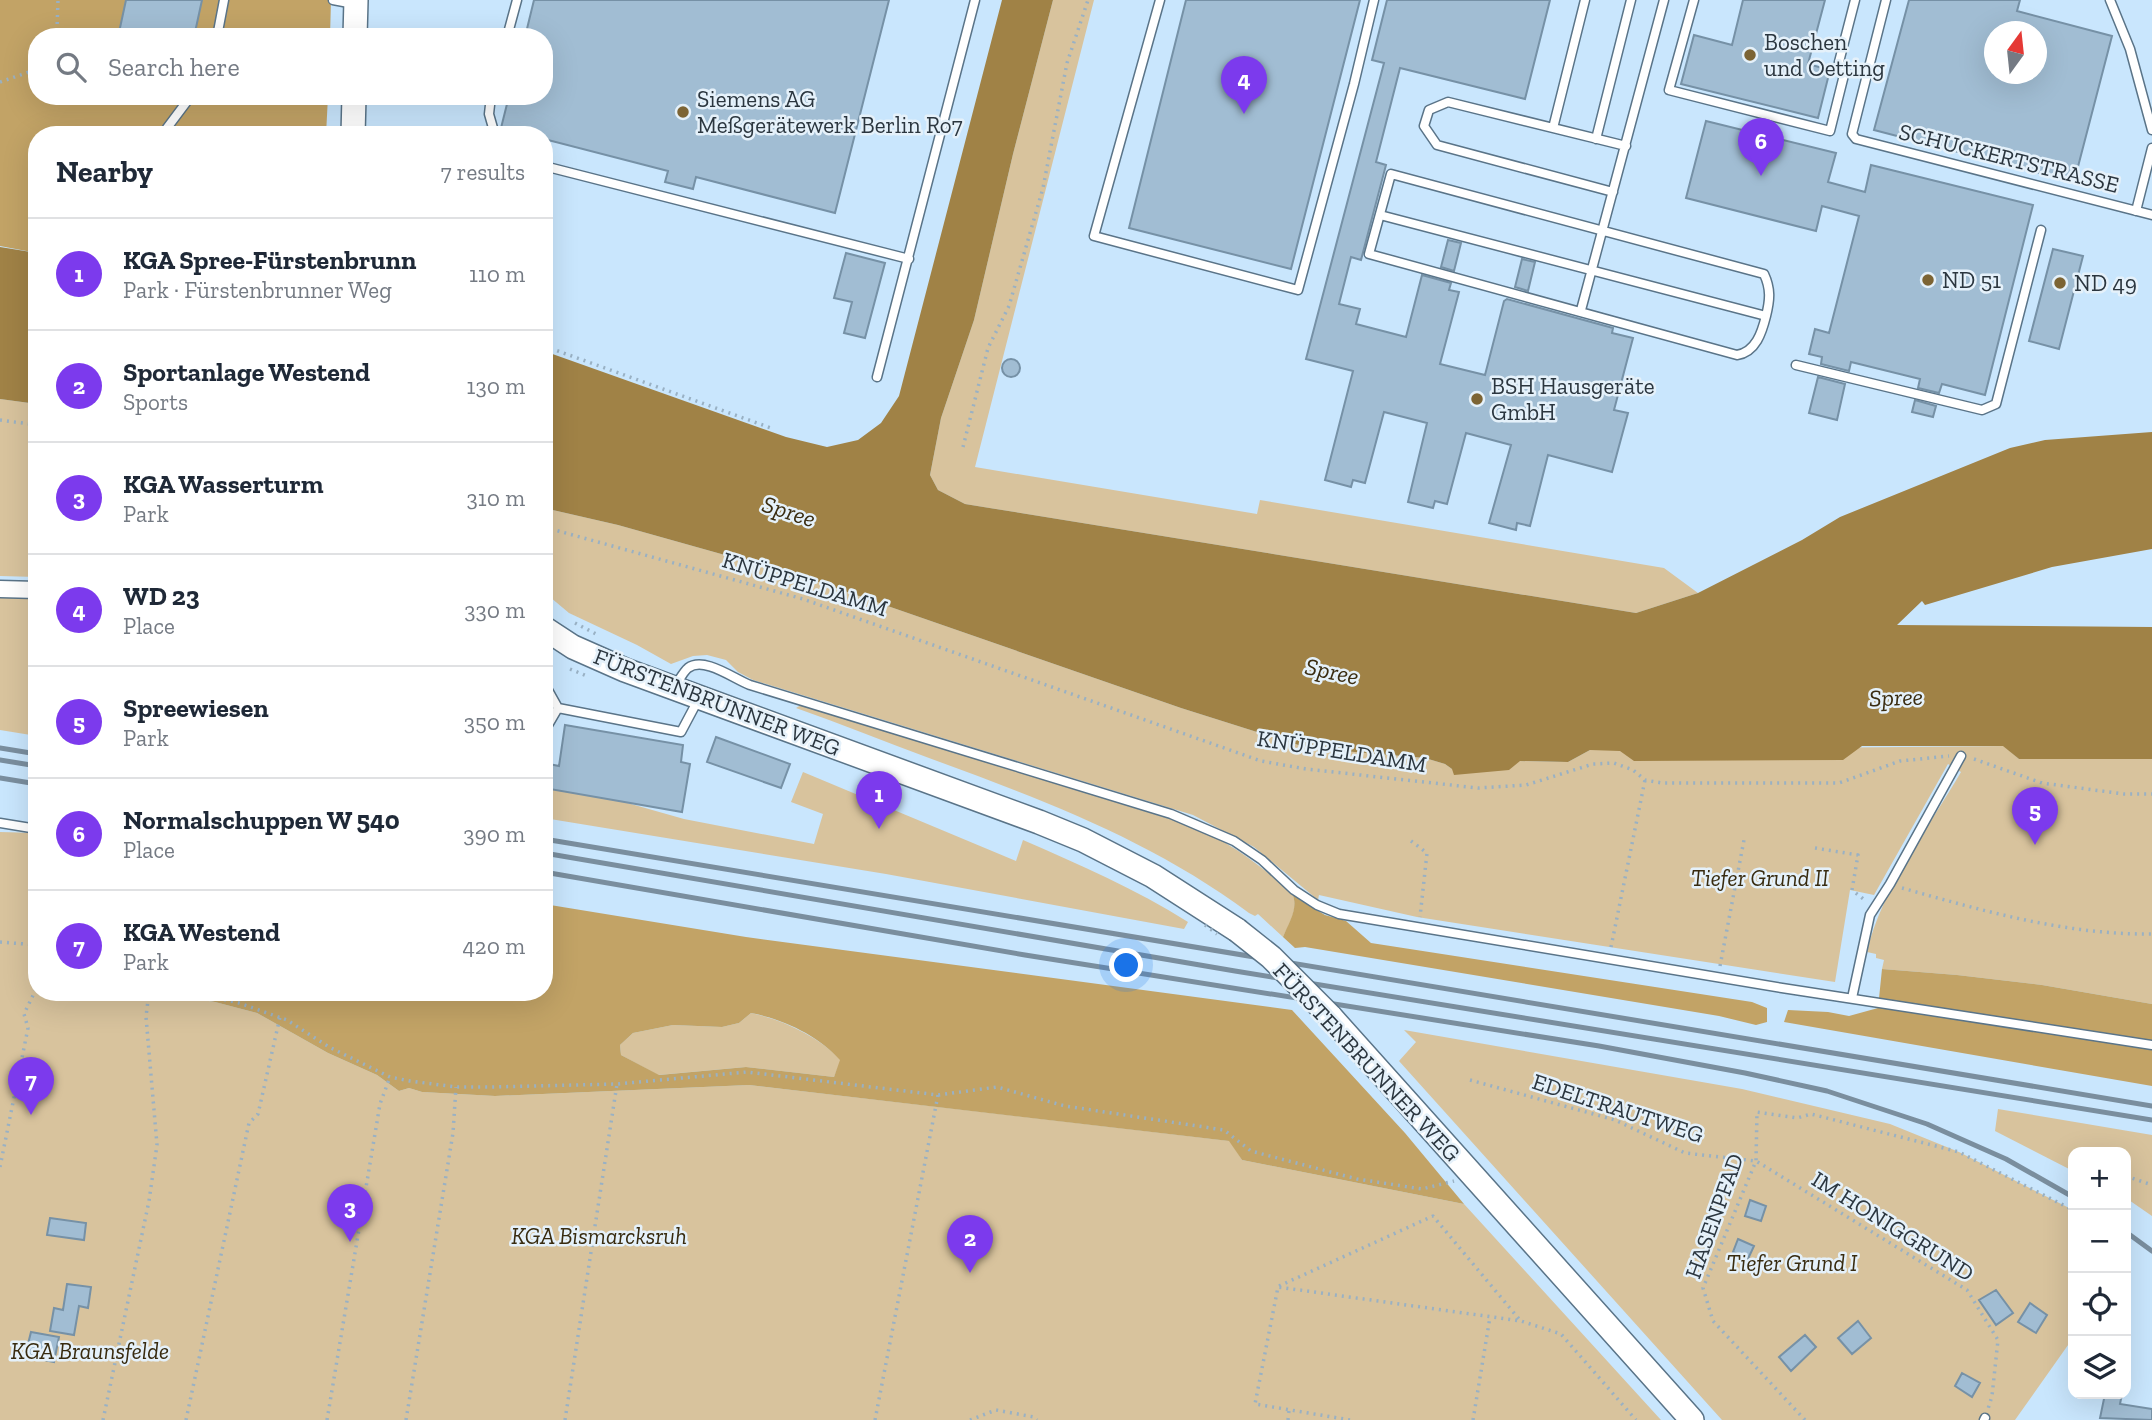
<!DOCTYPE html>
<html lang="en">
<head>
<meta charset="utf-8">
<style>
	body { margin:0; font-family:"Zilla Slab",serif; background:#f6f6f7; color:#1f2937 }
	.controls { position:absolute; right:21px; bottom:21px; display:grid; overflow:hidden; border-radius:14px; box-shadow:0 7px 28px #0002 }
	.controls button { width:63px; height:63px; display:grid; place-items:center; padding:0; border:0; border-bottom:2px solid #e0e1e3; background:#fff; color:#1f2937; font:35px sans-serif }
	.compass { position:absolute; left:1984px; top:21px; width:63px; height:63px; border-radius:50%; background:#fff; box-shadow:0 7px 28px #0002; rotate:15deg }
	.you { position:absolute; left:1127px; top:966px; width:24px; height:24px; margin:-18px; border:5px solid #fff; border-radius:50%; background:#1a73e8; box-shadow:0 0 0 10px #1a73e833 }
	.badge { display:grid; place-items:center; width:46px; height:46px; border-radius:50%; background:#7c3aed; color:#fff; font-size:23px; font-weight:700 }
	.pin { position:absolute; translate:-50% -58px; filter:drop-shadow(0 2px 4px #0008) }
	.pin::after { content:''; position:absolute; top:37px; width:24px; height:21px; background:inherit; clip-path:polygon(0 0,100% 0,50% 100%) }
	.list { margin:0; padding:0; list-style:none }
	h2 { display:flex; justify-content:space-between; align-items:center; height:91px; margin:0; padding:0 28px; font-size:30px }
	h2 small { font-size:23px; font-weight:400; color:#747a83 }
	.list li { display:grid; grid-template-columns:46px 1fr auto; gap:21px; align-items:center; box-sizing:border-box; height:112px; padding:0 28px; border-top:2px solid #e0e1e3 }
	.list b { display:block; font-size:26px; white-space:nowrap }
	.list p { margin:0; font-size:23px; white-space:nowrap; color:#747a83 }
	.list em { font-size:23px; font-style:normal; color:#747a83 }
	.icon { flex:none; width:38px; height:38px; fill:none; stroke:currentColor; stroke-width:2; stroke-linecap:round; stroke-linejoin:round }
	.map { position:relative; flex:none; width:2152px; height:1420px; overflow:hidden }
	.search { position:absolute; background:#fff; box-shadow:0 7px 28px #0002; left:28px; top:28px; width:525px; height:77px; display:flex; align-items:center; gap:18px; box-sizing:border-box; padding:0 24px; border-radius:28px; color:#747a83; font-size:26px }
	.panel { position:absolute; background:#fff; box-shadow:0 7px 28px #0002; left:28px; top:126px; width:525px; height:875px; border-radius:28px }
	.map>svg:first-child { display:block }
	.green { fill:#d8c39d }
	.forest { fill:#c2a366; fill-rule:evenodd }
	.water { fill:#a08246 }
	.building { fill:#a1bdd3; stroke:#7691a6; stroke-width:2; fill-rule:evenodd }
	.lines { fill:none; stroke-linecap:round; stroke-linejoin:round }
	.service-casing { stroke:#5a7488; stroke-width:11 }
	.minor-casing { stroke:#5a7488; stroke-width:19 }
	.secondary-casing { stroke:#5a7488; stroke-width:26 }
	.path { stroke:#99b1c4; stroke-width:3.5; stroke-dasharray:2 5; stroke-linecap:butt }
	.service { stroke:#fff; stroke-width:8 }
	.minor { stroke:#fff; stroke-width:16 }
	.secondary { stroke:#fff; stroke-width:23 }
	.rail { stroke:#7a8e9e; stroke-width:5 }
	.secondary-bridge-casing { stroke:#5a7488; stroke-width:26; stroke-linecap:butt }
	.path-bridge { stroke:#99b1c4; stroke-width:3.5; stroke-dasharray:2 5; stroke-linecap:butt }
	.secondary-bridge { stroke:#fff; stroke-width:23 }
	.poi-dot { fill:#7c6434; stroke:#e5f1fa; stroke-width:2.5 }
	.labels { text-anchor:middle; dominant-baseline:central; stroke-width:5; stroke-linejoin:round; paint-order:stroke }
	.poi-label { font-size:23px; fill:#2b363f; stroke:#e5f1fa; text-anchor:start }
	.street-label { font-size:23px; fill:#2b363f; stroke:#e5f1fa }
	.park-label { font-size:23px; font-style:italic; fill:#382b0f; stroke:#e5f1fa }
	.water-label { font-size:24px; font-style:italic; fill:#3a2c10; stroke:#e5f1fa }
</style>
</head>
<body>
<div class="map">
<svg width="2152" height="1420" viewBox="0 0 2152 1420">
	<rect width="100%" height="100%" fill="#c9e6fd"/>
	<path class="green" d="M 1053,0 L 1094,0 L 975,467 L 1257,514 L 1260,500 L 1664,568 L 1698,593 L 1636,613 L 965,504 L 938,490 L 930,475 L 941,418 L 974,320 L 1013,154 Z
		M 0,399 L 37,404 L 37,577 L 0,576 Z
		M 544,508 L 618,525 L 807,578 L 1181,708 L 1308,748 L 1425,758 L 1445,764 L 1452,769 L 1520,761 L 1568,762 L 1590,750 L 2004,746 L 2019,759 L 2152,759 L 2152,1004 L 2042,985 L 1957,975 L 1882,969 L 1884,960 L 1876,958 L 1876,954 L 1867,952 C 1881,890 1929,827 1961,772 L 1948,764 L 1874,895 L 1850,890 L 1835,982 L 1417,917 L 1319,895 L 1318,900 L 1254,847 L 1193,815 L 753,680 L 738,672 L 726,660 L 707,655 L 693,656 L 671,664 L 637,645 L 569,613 L 544,592 Z
		M 0,597 L 37,598 L 37,736 L 0,730 Z
		M 801,705 L 1170,819 C 1223,836 1250,857 1292,893 C 1299,908 1290,922 1283,937 L 1258,914 L 1255,916 L 1249,913 C 1151,840 1043,800 929,758 C 886,742 841,724 796,708 Z
		M 803,772 L 1016,861 L 1023,840 C 1080,865 1136,889 1188,922 L 1184,929 L 886,874 L 544,818 L 544,788 L 624,802 L 684,819 L 814,844 L 823,814 L 791,802 Z
		M 0,832 L 37,833 L 37,992 L 178,992 L 178,996 L 215,1002 L 257,1013 L 328,1053 L 377,1075 L 399,1091 L 409,1088 L 422,1092 L 495,1096 L 749,1085 L 1230,1141 L 1242,1160 L 1464,1204 L 1661,1420 L 0,1420 Z
		M 751,1013 C 783,1020 818,1036 841,1060 L 834,1077 L 746,1067 L 658,1075 L 621,1055 L 620,1045 L 633,1033 L 673,1025 L 722,1027 L 739,1023 Z
		M 1404,1030 L 1742,1089 L 1890,1124 L 1959,1152 L 2073,1210 L 2073,1338 L 2015,1420 L 1722,1420 L 1399,1061 L 1416,1042 Z
		M 1998,1109 L 2152,1135 L 2152,1216 L 2126,1198 L 2126,1152 L 2073,1152 L 2073,1171 L 1995,1131 Z"/>
	<path class="forest" d="M 0,0 L 331,0 L 330,37 L 37,37 L 37,96 L 328,96 L 326,135 L 144,135 L 132,131 L 127,135 L 37,135 L 37,253 L 0,246 Z
		M 1292,893 L 1300,900 L 1325,915 L 1346,921 L 1371,943 L 1752,1002 L 1767,1008 L 1767,1022 L 1756,1025 L 1719,1016 L 1305,947 L 1295,948 L 1283,937 C 1289,922 1299,908 1292,893 Z
		M 544,904 L 746,937 L 1292,1010 L 1405,1133 L 1464,1204 L 1242,1160 L 1229,1141 L 749,1085 L 495,1096 L 422,1092 L 409,1088 L 399,1091 L 377,1075 L 328,1053 L 257,1013 L 215,1002 L 178,995 L 178,992 L 544,992 ZM 751,1013 C 783,1019 819,1036 840,1060 L 834,1077 L 746,1067 L 659,1075 L 621,1055 L 620,1045 L 633,1033 L 673,1025 L 722,1027 L 739,1023 Z
		M 1882,969 L 1957,975 L 2042,985 L 2152,1004 L 2152,1086 L 1784,1022 L 1788,1010 L 1828,1012 L 1849,1016 L 1878,1008 Z"/>
	<path class="water" d="M 1002,0 L 1053,0 L 1013,154 L 974,320 L 941,418 L 930,475 L 938,490 L 965,504 L 1636,613 L 1698,593 L 1802,540 L 1840,517 L 2010,448 L 2045,440 L 2152,432 L 2152,549 L 2052,567 L 1925,605 L 1922,601 L 1897,625 L 2152,627 L 2152,759 L 2019,759 L 2003,746 L 1862,746 L 1843,760 L 1634,761 L 1620,751 L 1590,750 L 1568,762 L 1520,761 L 1509,770 L 1454,775 L 1452,769 L 1445,764 L 1425,758 L 1308,748 L 1181,708 L 807,578 L 618,525 L 544,508 L 544,351 L 786,437 L 827,447 L 858,440 L 881,423 L 899,396 Z
		M 0,247 L 37,253 L 37,404 L 0,399 Z"/>
	<path class="building" d="M 126,0 L 202,0 L 194,37 L 118,37 Z
		M 534,0 L 889,0 L 835,213 L 696,177 L 693,189 L 665,182 L 668,171 L 544,139 L 544,135 L 529,135 L 501,128 L 509,96 L 544,96 L 544,37 L 525,37 Z
		M 1186,0 L 1360,0 L 1291,269 L 1129,228 Z
		M 1387,0 L 1550,0 L 1525,99 L 1400,68 L 1376,162 L 1386,165 L 1361,260 L 1351,257 L 1339,304 L 1360,309 L 1356,324 L 1406,337 L 1422,275 L 1451,283 L 1449,290 L 1459,292 L 1440,364 L 1485,375 L 1504,301 L 1507,299 L 1613,328 L 1612,333 L 1633,338 L 1614,410 L 1628,413 L 1612,472 L 1548,455 L 1530,526 L 1517,523 L 1516,530 L 1489,523 L 1511,445 L 1466,433 L 1447,504 L 1435,501 L 1433,508 L 1408,502 L 1427,423 L 1384,412 L 1365,483 L 1353,480 L 1351,487 L 1325,480 L 1353,371 L 1306,359 L 1384,63 L 1372,60 Z
		M 1743,0 L 1825,0 L 1808,64 L 1830,70 L 1818,118 L 1681,84 L 1694,35 L 1732,45 Z
		M 1909,0 L 2020,0 L 2017,11 L 2112,36 L 2074,182 L 1874,130 ZM 1994,32 L 2036,32 L 2036,74 L 1994,74 Z
		M 1706,121 L 1836,153 L 1828,182 L 1865,192 L 1871,165 L 2033,205 L 1985,395 L 1942,384 L 1939,393 L 1918,388 L 1920,379 L 1851,362 L 1849,371 L 1821,364 L 1822,357 L 1809,354 L 1815,329 L 1829,333 L 1859,216 L 1822,206 L 1816,231 L 1686,198 Z
		M 1448,240 L 1461,243 L 1454,271 L 1441,267 Z
		M 2053,249 L 2083,256 L 2059,349 L 2029,341 Z
		M 846,253 L 885,263 L 865,338 L 844,333 L 852,302 L 834,298 Z
		M 1522,259 L 1535,262 L 1528,291 L 1515,287 Z
		M1002 368a9 9 0 1 1 18 0a9 9 0 1 1-18 0Z
		M 1818,377 L 1845,384 L 1837,420 L 1809,413 Z
		M 1915,400 L 1936,406 L 1933,417 L 1912,412 Z
		M 565,725 L 683,745 L 681,762 L 690,764 L 682,812 L 544,788 L 544,763 L 559,766 Z
		M 716,737 L 790,764 L 781,788 L 707,762 Z
		M 1750,1200 L 1766,1206 L 1761,1221 L 1745,1216 Z
		M 50,1218 L 86,1223 L 84,1240 L 47,1235 Z
		M 1738,1239 L 1754,1246 L 1748,1259 L 1733,1252 Z
		M 67,1284 L 91,1287 L 88,1308 L 79,1306 L 74,1335 L 50,1331 L 54,1308 L 63,1310 Z
		M 1996,1290 L 2013,1313 L 1996,1325 L 1979,1300 Z
		M 2030,1303 L 2047,1315 L 2036,1333 L 2018,1322 Z
		M 1858,1321 L 1871,1338 L 1852,1354 L 1838,1338 Z
		M 31,1332 L 59,1337 L 54,1362 L 25,1356 Z
		M 1805,1335 L 1816,1347 L 1791,1371 L 1779,1357 Z
		M 1962,1373 L 1980,1383 L 1972,1397 L 1955,1386 Z
		M 2105,1394 L 2122,1394 L 2120,1404 L 2152,1409 L 2152,1420 L 2100,1418 Z"/>
	<g class="lines">
		<defs>
			<path id="service" d="M 333,0 L 354,4
				M 1160,0 L 1094,236 L 1298,290 L 1354,84 L 1374,0
				M 1694,0 L 1669,90 L 1830,131 L 1845,71 L 1839,62 L 1855,0
				M 1886,0 L 1852,134 L 1856,139 L 2152,215
				M 2110,0 L 2130,49 L 2152,130
				M 217,37 L 224,0
				M 507,37 L 517,0
				M 491,96 L 489,114 L 495,135
				M 167,128 L 191,96
				M 1553,128 L 1585,0
				M 1596,139 L 1631,0
				M 544,166 L 909,259
				M 1613,192 L 1437,145 L 1424,126 L 1429,110 L 1448,102 L 1626,146
				M 2136,211 L 2152,148
				M 1380,215 L 1766,316 C 1762,332 1756,352 1737,355 L 1369,254 L 1391,174 L 1764,274 C 1771,289 1770,300 1766,316
				M 1581,310 L 1664,0
				M 1796,365 L 1982,410 L 1996,404 L 2041,230
				M 877,377 L 975,0
				M 544,683 L 558,708
				M 675,686 C 679,681 683,672 688,668 C 704,656 734,679 750,685 L 1171,814 L 1234,841 L 1262,860 L 1294,890 L 1317,905 L 1339,914 L 1782,988 L 2152,1045
				M 558,708 L 681,732 L 698,700
				M 544,732 L 558,708
				M 0,823 L 37,829
				M 1852,998 L 1870,915 L 1890,884 L 1961,756
				M 1984,1420 L 1985,1418"/>
			<path id="minor" d="M 0,589 L 37,590"/>
			<path id="secondary" d="M 355,37 L 356,0
				M 353,135 L 354,96
				M 544,628 L 573,647 L 625,670 L 1039,822 L 1083,840 L 1153,876 L 1237,930
				M 1330,1016 L 1692,1420"/>
		</defs>
		<use href="#service" class="service-casing"/>
		<use href="#minor" class="minor-casing"/>
		<use href="#secondary" class="secondary-casing"/>
		<path class="path" d="M 53,37 L 57,29 L 58,0
			M 0,82 L 35,70 L 37,67
			M 544,346 L 771,428
			M 0,420 L 37,425
			M 963,447 L 988,348 L 1009,306 L 1043,188 L 1067,63 L 1088,0
			M 544,527 L 803,599 L 1261,761 L 1306,769 L 1478,788 L 1526,785 L 1593,764 L 1614,763 L 1633,770 L 1645,780 L 1662,783 L 1839,783 L 1900,761 L 1949,756
			M 544,601 L 554,609
			M 575,623 L 596,634
			M 570,669 L 589,677
			M 1974,759 L 2042,783 L 2124,794 L 2152,794
			M 1411,841 L 1427,853 L 1420,917
			M 1815,848 L 1858,855 L 1852,890 L 1866,901
			M 1902,888 C 1984,911 2066,935 2152,934
			M 0,942 L 37,945
			M 1611,947 L 1645,780
			M 1720,966 L 1744,840
			M 190,992 L 239,1003 L 287,1020 L 329,1047 L 390,1077 L 410,1081 L 456,1087 L 491,1087 L 617,1084 L 747,1072 L 938,1095 L 997,1087 L 1065,1106 L 1224,1130 L 1251,1151 L 1357,1179 L 1422,1189 L 1454,1181
			M 1470,1080 L 1615,1120 L 1685,1153 L 1756,1161 L 1967,1290 L 1998,1340 L 1992,1396 L 1988,1409
			M 0,1167 L 28,1028 L 24,1014 L 37,987
			M 2126,1176 L 2152,1185
			M 1279,1286 L 1433,1216 L 1519,1319
			M 103,1420 L 149,1201 L 157,1145 L 146,1017 L 149,992
			M 186,1420 L 249,1123 L 258,1114 L 280,1017
			M 327,1420 L 380,1104 L 390,1077
			M 406,1420 L 453,1133 L 456,1087
			M 565,1420 L 617,1084
			M 875,1420 L 938,1095
			M 970,1420 L 996,1410 L 1034,1417 L 1037,1420
			M 1288,1420 L 1289,1410
			M 1350,1420 L 1255,1404 L 1278,1287 L 1521,1321 L 1561,1334 L 1636,1420
			M 1473,1420 L 1490,1317
			M 1805,1420 L 1713,1321 L 1703,1288 L 1756,1161 L 1757,1112 L 1797,1118 L 1811,1114 L 1959,1152 L 2073,1210"/>
		<use href="#service" class="service"/>
		<use href="#minor" class="minor"/>
		<use href="#secondary" class="secondary"/>
		<path class="rail" d="M 0,748 L 37,754
			M 0,760 L 37,766
			M 0,778 L 37,784
			M 544,839 L 2152,1106
			M 544,853 L 1235,971 L 2152,1120
			M 544,872 L 1025,955 L 1599,1046 L 1745,1073 L 1827,1091 L 1927,1124 L 2006,1159 L 2073,1197
			M 2126,1232 L 2152,1251"/>
		<defs>
			<path id="secondary-bridge" d="M 1237,930 L 1271,957 L 1330,1016"/>
		</defs>
		<use href="#secondary-bridge" class="secondary-bridge-casing"/>
		<path class="path-bridge" d="M 1205,925 L 1217,934"/>
		<use href="#secondary-bridge" class="secondary-bridge"/>
	</g>
	<g class="poi-dot">
		<circle cx="1750" cy="55" r="7"/>
		<circle cx="683" cy="112" r="7"/>
		<circle cx="1928" cy="280" r="7"/>
		<circle cx="2060" cy="283" r="7"/>
		<circle cx="1477" cy="399" r="7"/>
	</g>
	<g class="labels">
		<g class="poi-label">
			<text x="1764" y="42">Boschen<tspan x="1764" dy="26">und Oetting</tspan></text>
			<text x="697" y="99">Siemens AG<tspan x="697" dy="26">Meßgerätewerk Berlin Ro7</tspan></text>
			<text x="1942" y="280">ND 51</text>
			<text x="2074" y="283">ND 49</text>
			<text x="1491" y="386">BSH Hausgeräte<tspan x="1491" dy="26">GmbH</tspan></text>
		</g>
		<g class="street-label">
			<text transform="translate(2009 158) rotate(14)">SCHUCKERTSTRASSE</text>
			<text transform="translate(805 584) rotate(17)">KNÜPPELDAMM</text>
			<text transform="translate(717 702) rotate(21)">FÜRSTENBRUNNER WEG</text>
			<text transform="translate(1342 751) rotate(9)">KNÜPPELDAMM</text>
			<text transform="translate(1367 1062) rotate(47)">FÜRSTENBRUNNER WEG</text>
			<text transform="translate(1618 1108) rotate(18)">EDELTRAUTWEG</text>
			<text transform="translate(1714 1216) rotate(-70)">HASENPFAD</text>
			<text transform="translate(1893 1226) rotate(32)">IM HONIGGRUND</text>
		</g>
		<g class="park-label">
			<text x="1760" y="878">Tiefer Grund II</text>
			<text x="599" y="1236">KGA Bismarcksruh</text>
			<text x="1792" y="1263">Tiefer Grund I</text>
			<text x="90" y="1351">KGA Braunsfelde</text>
		</g>
		<g class="water-label">
			<text transform="translate(789 511) rotate(18)">Spree</text>
			<text transform="translate(1332 671) rotate(12)">Spree</text>
			<text transform="translate(1896 697) rotate(-2)">Spree</text>
		</g>
	</g>
</svg>
<div class="controls">
<button>+</button>
<button>−</button>
<button><svg class="icon" aria-label="locate" viewBox="0 0 24 24"><circle cx="12" cy="12" r="6"/><path d="M12 2v4M12 18v4M2 12h4M18 12h4"/></svg></button>
<button><svg class="icon" aria-label="layers" viewBox="0 0 24 24"><path d="M12 4l9 5-9 5-9-5zM3 14l9 5 9-5"/></svg></button>
</div>
<svg class="compass" viewBox="-18 -18 36 36"><path d="M0-13l5 13h-10z" fill="#e53935"/><path d="M0 13l5-13h-10z" fill="#747a83"/></svg>
<div class="you"></div>
<div class="pin badge" style="left:879px;top:829px">1</div>
<div class="pin badge" style="left:970px;top:1273px">2</div>
<div class="pin badge" style="left:350px;top:1242px">3</div>
<div class="pin badge" style="left:1244px;top:114px">4</div>
<div class="pin badge" style="left:2035px;top:845px">5</div>
<div class="pin badge" style="left:1761px;top:176px">6</div>
<div class="pin badge" style="left:31px;top:1115px">7</div>
<div class="search"><svg class="icon" aria-label="search" viewBox="0 0 24 24"><circle cx="10" cy="10" r="6"/><path d="M15 15l6 6"/></svg>Search here</div>
<section class="panel">
<h2>Nearby<small>7 results</small></h2>
<ul class="list">
<li><span class="badge">1</span><div><b>KGA Spree-Fürstenbrunn</b><p>Park · Fürstenbrunner Weg</p></div><em>110 m</em></li>
<li><span class="badge">2</span><div><b>Sportanlage Westend</b><p>Sports</p></div><em>130 m</em></li>
<li><span class="badge">3</span><div><b>KGA Wasserturm</b><p>Park</p></div><em>310 m</em></li>
<li><span class="badge">4</span><div><b>WD 23</b><p>Place</p></div><em>330 m</em></li>
<li><span class="badge">5</span><div><b>Spreewiesen</b><p>Park</p></div><em>350 m</em></li>
<li><span class="badge">6</span><div><b>Normalschuppen W 540</b><p>Place</p></div><em>390 m</em></li>
<li><span class="badge">7</span><div><b>KGA Westend</b><p>Park</p></div><em>420 m</em></li>
</ul>
</section>
</div>
</body>
</html>
